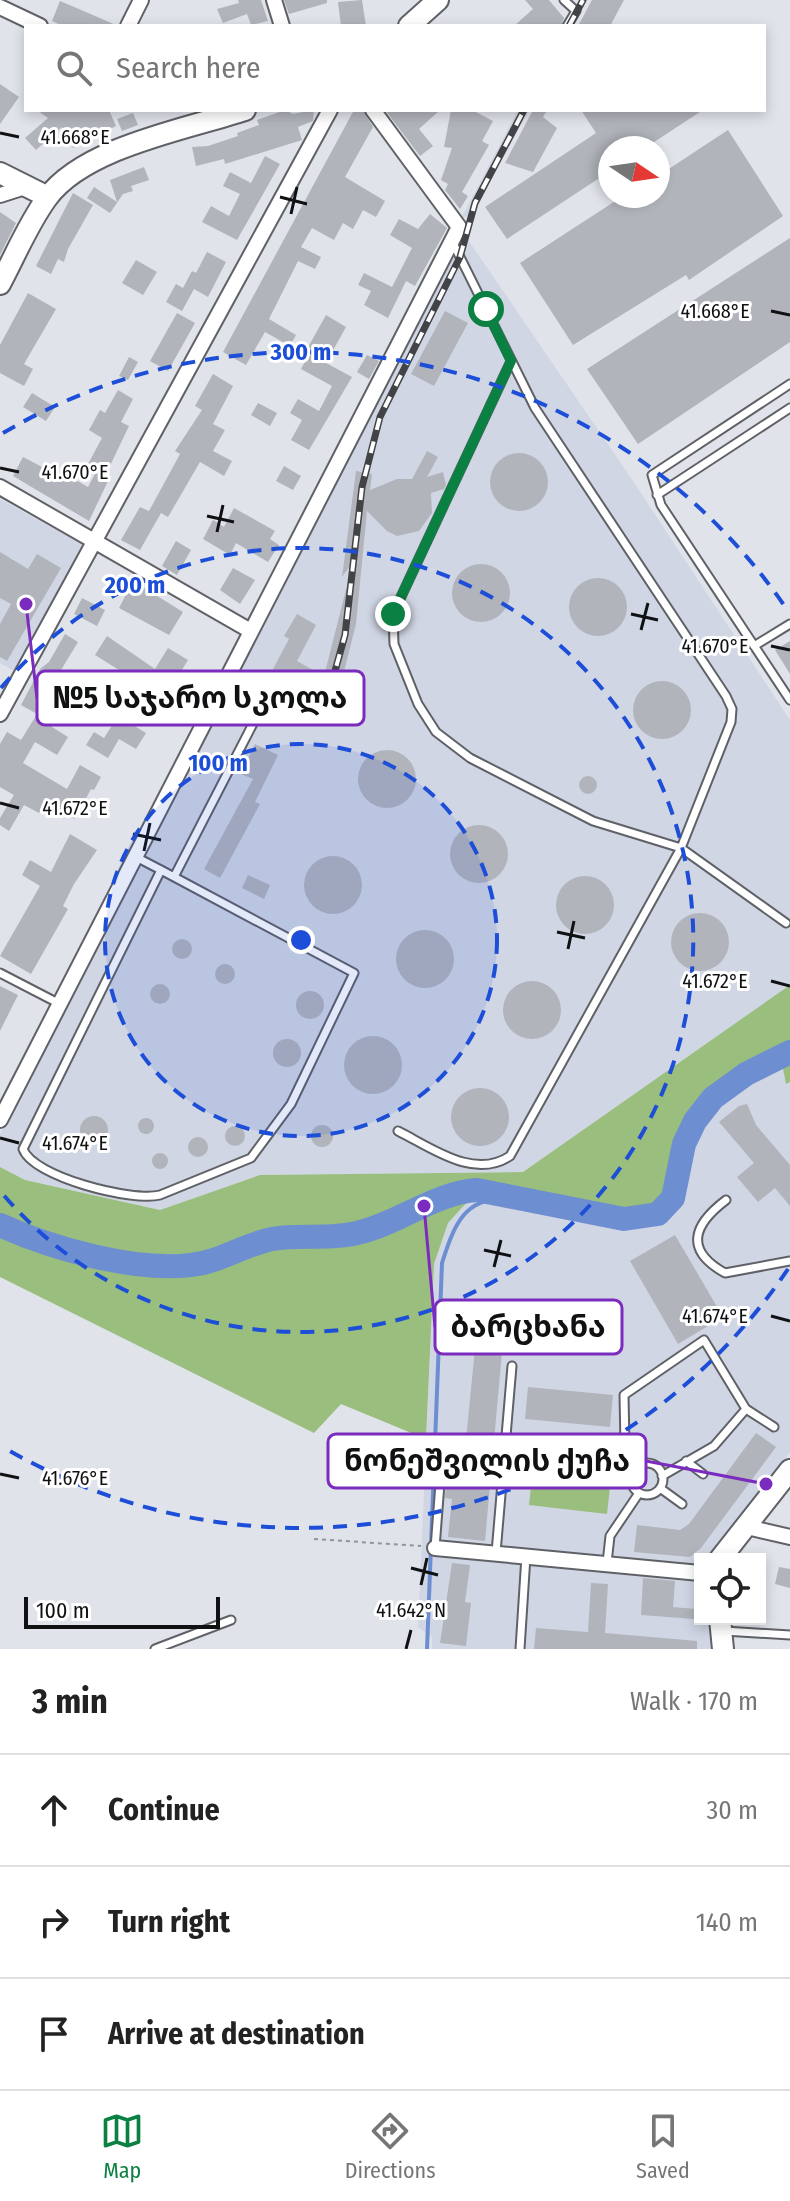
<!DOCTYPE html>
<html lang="en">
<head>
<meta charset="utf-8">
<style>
	body { margin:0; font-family:"Fira Sans Condensed","Noto Sans Georgian",sans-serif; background:#f2f2f2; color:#222 }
	.controls { position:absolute; right:24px; bottom:24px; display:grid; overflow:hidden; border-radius:0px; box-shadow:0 4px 12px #0003 }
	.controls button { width:72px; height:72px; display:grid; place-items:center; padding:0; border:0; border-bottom:2px solid #e0e0e0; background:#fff; color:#222; font:40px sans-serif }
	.compass { position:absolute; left:598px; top:136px; width:72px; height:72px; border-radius:50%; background:#fff; box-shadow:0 4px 12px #0003; rotate:103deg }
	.scale { position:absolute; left:24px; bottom:20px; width:196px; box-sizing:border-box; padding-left:8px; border:4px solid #101113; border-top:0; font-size:22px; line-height:28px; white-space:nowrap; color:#101113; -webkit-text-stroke:6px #fff; paint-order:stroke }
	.stop { position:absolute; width:24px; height:24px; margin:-18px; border:6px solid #0b8043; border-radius:50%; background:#fff }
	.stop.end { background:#0b8043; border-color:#fff; box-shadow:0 2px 8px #0008 }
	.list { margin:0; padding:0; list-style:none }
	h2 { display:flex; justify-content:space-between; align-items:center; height:104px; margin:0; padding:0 32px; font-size:34px }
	h2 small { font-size:26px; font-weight:400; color:#767676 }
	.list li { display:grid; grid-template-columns:52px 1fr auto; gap:24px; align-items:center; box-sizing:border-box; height:112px; padding:0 32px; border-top:2px solid #e0e0e0 }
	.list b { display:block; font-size:30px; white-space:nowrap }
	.list em { font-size:26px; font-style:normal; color:#767676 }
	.icon { flex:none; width:44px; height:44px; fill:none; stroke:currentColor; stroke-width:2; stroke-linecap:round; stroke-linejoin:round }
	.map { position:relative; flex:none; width:790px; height:1649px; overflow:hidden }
	.search { position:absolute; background:#fff; box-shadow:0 4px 12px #0003; left:24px; right:24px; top:24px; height:88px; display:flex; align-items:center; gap:20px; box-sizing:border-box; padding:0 28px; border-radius:0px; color:#767676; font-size:30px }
	.sheet { height:440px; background:#fff }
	nav { display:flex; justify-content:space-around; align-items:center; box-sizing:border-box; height:112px; border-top:2px solid #e0e0e0; background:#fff; font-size:22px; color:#767676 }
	nav a { display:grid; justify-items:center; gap:4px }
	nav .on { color:#0b8043 }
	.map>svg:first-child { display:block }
	.built { fill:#d0d6e4 }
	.green { fill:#99be7d }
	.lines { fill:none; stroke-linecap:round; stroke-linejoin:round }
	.stream { stroke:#6e8ed2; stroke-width:4 }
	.river { stroke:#6e8ed2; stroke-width:24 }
	.building { fill:#b1b4bb }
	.lane-casing { stroke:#5f6167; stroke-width:11 }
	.street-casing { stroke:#5f6167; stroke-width:18 }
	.secondary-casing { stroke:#5f6167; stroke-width:24 }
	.path { stroke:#929499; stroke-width:2; stroke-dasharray:4 4; stroke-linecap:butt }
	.lane { stroke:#fff; stroke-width:7 }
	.street { stroke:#fff; stroke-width:14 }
	.secondary { stroke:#fff; stroke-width:20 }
	.rail-casing { stroke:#424346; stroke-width:7 }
	.rail { stroke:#fff; stroke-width:4; stroke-dasharray:12; stroke-linecap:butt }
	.route { stroke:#0b8043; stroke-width:10 }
	.ticks { fill:none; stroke:#101113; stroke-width:3 }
	.ring { fill:none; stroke:#1d4ed8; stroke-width:4; stroke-dasharray:14 10 }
	.ticks-label { font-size:20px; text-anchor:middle; fill:#101113; stroke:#fff; stroke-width:6; stroke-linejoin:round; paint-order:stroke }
	.centre { fill:#1d4ed8; stroke:#fff; stroke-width:4 }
	.ring-label { font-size:24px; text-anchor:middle; font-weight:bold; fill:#1d4ed8; stroke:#fff; stroke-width:6; stroke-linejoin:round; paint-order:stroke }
	.leader { fill:none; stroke:#7b2cbf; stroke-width:3 }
	.callout-dot { fill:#7b2cbf; stroke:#fff; stroke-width:3 }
	.callout { fill:#fff; stroke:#7b2cbf; stroke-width:3 }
	.callout-label { font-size:30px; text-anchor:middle; font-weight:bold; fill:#101113 }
</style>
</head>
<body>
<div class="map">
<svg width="790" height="1649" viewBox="0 0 790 1649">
	<rect width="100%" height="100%" fill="#e0e3ea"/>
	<path class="built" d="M 518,110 L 529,110 L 472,216 L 462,217 Z
		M 464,234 L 631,478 L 790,720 L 790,985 L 523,1172 L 260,1175 L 160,1210 L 25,1180 L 0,1167 L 0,1134 Z
		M 0,499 L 83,545 L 16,672 L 0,663 Z
		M 782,1058 L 786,1084 L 790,1082 L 790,1452 L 709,1559 L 700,1559 L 700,1619 L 712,1619 L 716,1649 L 432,1649 L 432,1637 L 418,1627 L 434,1264 L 448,1223 L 477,1190 L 583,1211 L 677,1169 L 695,1121 L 713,1098 L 746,1074 Z"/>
	<path class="green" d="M 790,985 L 790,1082 L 786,1084 L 781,1058 C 748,1073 713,1090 694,1123 C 681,1147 680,1200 659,1213 C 631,1230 512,1199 478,1190 L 448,1223 L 434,1264 L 426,1439 L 341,1404 L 314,1433 L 0,1277 L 0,1167 L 25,1180 L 160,1210 L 260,1175 L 523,1172 Z
		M 535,1451 L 613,1460 L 607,1514 L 529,1505 Z"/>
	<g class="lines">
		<path class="stream" d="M 427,1649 L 442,1263 C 454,1225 465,1195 510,1199"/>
		<path class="river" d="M 0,1225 C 50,1248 135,1272 191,1265 C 220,1262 243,1245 272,1239 C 300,1234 329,1240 357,1233 C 400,1223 434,1193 477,1190 L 624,1219 L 658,1214 L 673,1198 L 684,1144 L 695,1121 L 713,1098 L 746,1074 L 790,1052"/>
	</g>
	<path class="building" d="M 238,0 L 261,0 L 268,21 L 251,25 L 247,14 L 223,23 L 217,9 L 239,3 Z
		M 284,0 L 327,0 L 327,3 L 289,14 Z
		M 362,0 L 366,26 L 341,26 L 338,2 Z
		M 525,0 L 549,0 L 564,18 L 561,26 L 514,26 L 533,9 Z
		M 592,0 L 624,0 L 610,26 L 578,26 Z
		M 60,1 L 86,12 L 118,26 L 63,26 L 52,21 Z
		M 0,84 L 19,97 L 0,124 Z
		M 37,110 L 109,110 L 116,126 L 73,148 L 62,127 L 36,150 L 25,138 L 48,118 Z
		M 285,110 L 293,114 L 314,110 L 313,121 L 298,127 L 302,140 L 225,164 L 224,159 L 196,166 L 192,147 L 208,146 L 238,136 L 237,133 L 259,125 L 257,120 Z
		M 354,110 L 363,110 L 373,127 L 345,177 L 385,201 L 376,217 L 363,210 L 353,229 L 343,223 L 334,240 L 312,228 L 301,247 L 321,257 L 315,269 L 298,261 L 269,319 L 296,335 L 290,346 L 265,332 L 246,365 L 223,352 Z
		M 385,110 L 440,110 L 419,129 L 433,146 L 420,156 Z
		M 451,110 L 472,110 L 493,121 L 482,141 L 489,145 L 462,192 L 468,196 L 460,209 L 445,190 L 448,184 L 441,180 L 452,148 L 444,147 Z
		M 533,110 L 547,110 L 543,117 L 557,128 L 533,172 L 505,163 Z
		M 581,110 L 703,110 L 645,148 L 610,148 L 610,171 L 507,239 L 485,207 L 596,133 Z
		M 133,113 L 138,125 L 122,131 L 117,119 Z
		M 728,130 L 783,216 L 689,280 L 686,275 L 573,345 L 520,263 L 623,196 L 658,196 L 658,176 Z
		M 265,156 L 280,164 L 237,240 L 202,222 L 211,206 L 229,216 L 240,194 L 223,186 L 230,172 L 251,183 Z
		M 144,167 L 149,180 L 131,186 L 133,191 L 123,194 L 110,213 L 87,198 L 94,187 L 117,202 L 110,180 Z
		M 73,193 L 93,205 L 68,249 L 64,262 L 58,259 L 51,274 L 36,266 Z
		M 0,212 L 16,223 L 0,255 Z
		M 430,214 L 447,228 L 415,286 L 406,281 L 388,318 L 364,305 L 371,291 L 358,285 L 364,273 L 392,287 L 412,248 L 390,235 L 399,219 L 418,229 Z
		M 790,238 L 790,342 L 638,444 L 587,369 Z
		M 207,252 L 226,262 L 208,297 L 194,289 L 182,311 L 166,302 L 176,284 L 183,288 L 192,271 L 196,273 Z
		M 136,260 L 157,272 L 143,295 L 122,283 Z
		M 28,293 L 56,309 L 24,364 L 33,369 L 24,386 L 0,373 L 0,345 Z
		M 445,311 L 468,323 L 434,386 L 411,374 Z
		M 177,313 L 195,323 L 168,371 L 150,361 Z
		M 326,315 L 346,327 L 326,363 L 352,377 L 309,450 L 291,440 L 302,420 L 290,413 L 298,399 L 319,411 L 332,386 L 301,369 L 311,351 L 307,349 Z
		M 367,355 L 379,361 L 369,379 L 357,372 Z
		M 129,357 L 138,362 L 128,380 L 119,376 Z
		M 213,374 L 233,386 L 213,424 L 225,430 L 213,451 L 232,461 L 224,476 L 200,462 L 168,517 L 161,513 L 140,550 L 121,540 L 140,507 L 149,511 L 161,489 L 180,454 L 175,451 L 202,410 L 195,406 Z
		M 118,390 L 133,399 L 121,422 L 129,426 L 106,474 L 88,464 L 102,438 L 89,430 L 100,410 L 105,413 Z
		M 32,393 L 55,407 L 46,421 L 23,407 Z
		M 258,403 L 277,413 L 270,426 L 251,415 Z
		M 427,451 L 438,457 L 427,477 L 443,472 L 446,485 L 444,489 L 431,493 L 432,513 L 419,531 L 397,536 L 387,531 L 367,511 L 356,624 L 337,699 L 320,692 L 353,562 L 342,577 L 356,471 L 372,474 L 370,490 L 397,479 L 412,479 Z
		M490 482a29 29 0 1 1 58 0a29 29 0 1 1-58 0Z
		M 23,457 L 67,480 L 69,476 L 88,487 L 96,472 L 109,479 L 89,521 L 13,476 Z
		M 284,466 L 301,476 L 293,490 L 276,481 Z
		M 234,508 L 275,531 L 270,539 L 279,545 L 268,562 L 236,543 L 230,555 L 203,539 L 213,520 L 224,527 Z
		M 176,541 L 191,550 L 177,575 L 162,566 Z
		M 0,552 L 28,569 L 37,554 L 61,568 L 7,661 L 0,657 L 0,624 L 11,604 L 0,598 Z
		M452 593a29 29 0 1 1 58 0a29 29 0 1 1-58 0Z
		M 233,568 L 255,580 L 240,604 L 220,590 Z
		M569 607a29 29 0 1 1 58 0a29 29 0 1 1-58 0Z
		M 133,581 L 183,612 L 169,635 L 119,608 Z
		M 82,598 L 105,610 L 97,626 L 74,614 Z
		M 297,614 L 316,625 L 297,661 L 313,670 L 294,704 L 263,688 L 289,639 L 284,636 Z
		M 65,634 L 78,642 L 61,670 L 81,682 L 75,691 L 62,682 L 51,700 L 56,703 L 44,722 L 68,737 L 57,755 L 35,742 L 23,763 L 67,789 L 80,765 L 101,777 L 94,790 L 91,789 L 75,819 L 44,804 L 39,813 L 24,805 L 9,831 L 0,825 L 0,818 L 14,795 L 0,787 L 0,744 L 7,732 L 21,740 L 37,714 L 21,705 L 40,669 L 49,662 Z
		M 107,636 L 155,669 L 168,648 L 188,660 L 175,681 L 181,685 L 171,701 L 154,691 L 144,707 L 125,696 L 135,680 L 95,655 Z
		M 790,641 L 790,674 L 775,650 Z
		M633 710a29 29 0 1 1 58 0a29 29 0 1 1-58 0Z
		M 118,716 L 146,733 L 136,749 L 119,739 L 108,758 L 86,745 L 94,732 L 104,738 Z
		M 255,744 L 278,755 L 255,802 L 260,804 L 220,878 L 204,869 L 253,779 L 241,774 Z
		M358 779a29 29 0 1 1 58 0a29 29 0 1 1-58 0Z
		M579 785a9 9 0 1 1 18 0a9 9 0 1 1-18 0Z
		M450 854a29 29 0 1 1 58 0a29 29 0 1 1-58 0Z
		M 70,834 L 97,850 L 74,884 L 63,906 L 68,909 L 31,974 L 0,956 L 40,886 L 22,875 L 30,860 L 51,872 Z
		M304 885a29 29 0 1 1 58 0a29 29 0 1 1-58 0Z
		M 248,875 L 270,885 L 264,899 L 242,888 Z
		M556 905a29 29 0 1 1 58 0a29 29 0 1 1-58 0Z
		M671 942a29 29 0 1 1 58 0a29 29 0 1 1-58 0Z
		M396 959a29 29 0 1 1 58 0a29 29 0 1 1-58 0Z
		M172 949a10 10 0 1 1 20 0a10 10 0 1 1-20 0Z
		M215 974a10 10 0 1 1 20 0a10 10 0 1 1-20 0Z
		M503 1010a29 29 0 1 1 58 0a29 29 0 1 1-58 0Z
		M150 994a10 10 0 1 1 20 0a10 10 0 1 1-20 0Z
		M 0,986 L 18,995 L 0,1031 Z
		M296 1005a14 14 0 1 1 28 0a14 14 0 1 1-28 0Z
		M344 1065a29 29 0 1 1 58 0a29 29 0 1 1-58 0Z
		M273 1053a14 14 0 1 1 28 0a14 14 0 1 1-28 0Z
		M451 1117a29 29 0 1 1 58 0a29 29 0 1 1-58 0Z
		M 747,1104 L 756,1125 L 790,1165 L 790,1206 L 775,1188 L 758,1202 L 737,1177 L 754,1163 L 719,1122 L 739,1106 Z
		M80 1130a14 14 0 1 1 28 0a14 14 0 1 1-28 0Z
		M138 1126a8 8 0 1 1 16 0a8 8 0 1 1-16 0Z
		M311 1136a11 11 0 1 1 22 0a11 11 0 1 1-22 0Z
		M225 1136a10 10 0 1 1 20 0a10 10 0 1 1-20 0Z
		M188 1147a10 10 0 1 1 20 0a10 10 0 1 1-20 0Z
		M152 1161a8 8 0 1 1 16 0a8 8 0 1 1-16 0Z
		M 675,1235 L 723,1317 L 678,1344 L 630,1261 Z
		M 476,1338 L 503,1341 L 485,1541 L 448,1537 L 452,1499 L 445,1498 L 448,1449 L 465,1450 Z
		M 528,1387 L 613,1395 L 610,1427 L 525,1419 Z
		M 756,1433 L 776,1447 L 701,1548 L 690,1557 L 634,1552 L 637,1525 L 680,1530 L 689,1524 Z
		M 452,1563 L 470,1565 L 465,1602 L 471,1603 L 466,1646 L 440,1643 Z
		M 779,1567 L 790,1569 L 790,1588 L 775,1584 Z
		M 643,1578 L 675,1581 L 673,1607 L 695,1609 L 694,1619 L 641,1615 Z
		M 591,1583 L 608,1584 L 605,1633 L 697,1641 L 697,1649 L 534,1649 L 536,1628 L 588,1632 Z"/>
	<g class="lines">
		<defs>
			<path id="lane" d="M 564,0 L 576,11 L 567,26
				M 511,361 L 393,614 L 394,644 L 418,704 L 436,732 L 470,758 L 593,821 L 681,848 L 786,923
				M 790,384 L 652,475 L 661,505 L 790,700
				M 657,495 L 790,408
				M 754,646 L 790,624
				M 136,857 L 161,870 L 354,973 L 291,1104 L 251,1158 L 160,1195 C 132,1202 33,1177 23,1149 L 161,870
				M 174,877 L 260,710
				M 0,973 L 58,1003
				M 398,1131 C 432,1148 474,1180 510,1156 L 681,848 L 731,722 L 732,709 L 726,696 L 535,408 L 453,243
				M 726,1200 C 693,1225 684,1250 725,1273 L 790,1261
				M 746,1409 L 774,1427
				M 505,1439 L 625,1445 L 639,1465
				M 625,1445 L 624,1395 L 704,1340 L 746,1409 L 714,1446 L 662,1476
				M 686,1461 L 703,1474
				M631 1479a16 16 0 1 1 32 0a16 16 0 1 1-32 0Z
				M 660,1488 L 682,1504
				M 435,1548 L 442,1458
				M 496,1553 L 512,1366
				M 607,1563 L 610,1536 L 639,1493
				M 724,1631 L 790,1635
				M 155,1649 L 231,1620
				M 520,1649 L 526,1556"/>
			<path id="street" d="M 274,0 L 282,26
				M 0,7 L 40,26
				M 128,26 L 141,0
				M 0,195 L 25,187
				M 0,487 L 249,630
				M 0,714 L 330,110
				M 0,1120 L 459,227 L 373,110
				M 747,1527 L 790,1537
				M 435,1548 L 700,1573"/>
			<path id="secondary" d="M 409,26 L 438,0
				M 0,173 L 48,197
				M 0,284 C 15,256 28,224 47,198 C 84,147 187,129 245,110
				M 720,1559 L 790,1470
				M 720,1619 L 723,1649"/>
		</defs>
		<use href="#lane" class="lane-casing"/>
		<use href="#street" class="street-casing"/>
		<use href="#secondary" class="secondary-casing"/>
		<path class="path" d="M 314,1539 L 421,1546"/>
		<use href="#lane" class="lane"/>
		<use href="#street" class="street"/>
		<use href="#secondary" class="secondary"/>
		<defs>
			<path id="rail" d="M 569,26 L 583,0
				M 330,689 L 345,635 L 362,487 L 380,417 L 460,257 L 475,203 L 524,110"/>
		</defs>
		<use href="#rail" class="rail-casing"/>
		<use href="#rail" class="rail"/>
	</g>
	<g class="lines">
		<path class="route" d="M 393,614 L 511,361 L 486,309"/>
	</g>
	<path class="ticks" d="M 0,133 L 19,137M 280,197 L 307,204M 291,214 L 297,187M 771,311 L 790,315M 0,468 L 19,472M 207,516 L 234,522M 217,532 L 223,505M 631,614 L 658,620M 641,630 L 648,603M 771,646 L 790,650M 0,803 L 19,808M 133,834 L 161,840M 144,851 L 150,823M 557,932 L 585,938M 568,949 L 574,921M 771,981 L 790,986M 0,1138 L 19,1143M 484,1250 L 511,1256M 494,1267 L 501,1240M 771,1316 L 790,1321M 0,1474 L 19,1478M 411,1568 L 438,1575M 421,1585 L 427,1558M 406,1649 L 411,1630"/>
	<circle cx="301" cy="940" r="196" fill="#1d4ed8" fill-opacity=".12"/>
	<g class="ring">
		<circle cx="301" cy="940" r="196"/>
		<path d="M1 688A392 392 0 1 1 1 1192"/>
		<path d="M788 1269A588 588 0 0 1 3 1447M3 433A588 588 0 0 1 788 611"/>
	</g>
	<g class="ticks-label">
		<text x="75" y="144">41.668°E</text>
		<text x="715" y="318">41.668°E</text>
		<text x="75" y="479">41.670°E</text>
		<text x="715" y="653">41.670°E</text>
		<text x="75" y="815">41.672°E</text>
		<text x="715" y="988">41.672°E</text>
		<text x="75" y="1150">41.674°E</text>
		<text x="715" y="1323">41.674°E</text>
		<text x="75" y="1485">41.676°E</text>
		<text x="411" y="1617">41.642°N</text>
	</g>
	<circle cx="301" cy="940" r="12" class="centre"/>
	<g class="ring-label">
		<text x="301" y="360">300 m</text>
		<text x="135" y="593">200 m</text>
		<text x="218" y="771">100 m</text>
	</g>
	<path class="leader" d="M26 604L37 698M424 1206L435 1327M766 1484L646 1461"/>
	<g class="callout-dot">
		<circle cx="26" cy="604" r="8"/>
		<circle cx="424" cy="1206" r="8"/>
		<circle cx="766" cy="1484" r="8"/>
	</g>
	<g class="callout">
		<rect x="37" y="671" width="327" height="54" rx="8"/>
		<rect x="435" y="1300" width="187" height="54" rx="8"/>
		<rect x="328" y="1434" width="318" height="54" rx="8"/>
	</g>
	<g class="callout-label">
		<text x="200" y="708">№5 საჯარო სკოლა</text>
		<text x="528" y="1337">ბარცხანა</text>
		<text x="487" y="1471">ნონეშვილის ქუჩა</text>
	</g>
</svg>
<div class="controls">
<button><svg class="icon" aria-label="locate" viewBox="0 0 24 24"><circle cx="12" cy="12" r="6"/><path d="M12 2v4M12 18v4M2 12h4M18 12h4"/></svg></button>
</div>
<svg class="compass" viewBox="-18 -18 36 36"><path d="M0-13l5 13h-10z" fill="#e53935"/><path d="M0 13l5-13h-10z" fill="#767676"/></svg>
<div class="scale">100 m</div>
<div class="stop" style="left:486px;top:309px"></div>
<div class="stop end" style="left:393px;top:614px"></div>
<div class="search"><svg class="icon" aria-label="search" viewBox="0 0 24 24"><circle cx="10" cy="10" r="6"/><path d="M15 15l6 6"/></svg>Search here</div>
</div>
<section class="sheet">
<h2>3 min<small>Walk · 170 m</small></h2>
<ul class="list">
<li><svg class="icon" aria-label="ahead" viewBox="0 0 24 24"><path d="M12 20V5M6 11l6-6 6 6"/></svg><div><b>Continue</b></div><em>30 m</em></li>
<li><svg class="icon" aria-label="right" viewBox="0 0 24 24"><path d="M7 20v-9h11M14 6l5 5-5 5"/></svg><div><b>Turn right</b></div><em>140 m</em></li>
<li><svg class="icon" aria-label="arrive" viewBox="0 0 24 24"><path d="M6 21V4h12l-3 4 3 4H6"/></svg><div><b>Arrive at destination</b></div></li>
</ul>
</section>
<nav>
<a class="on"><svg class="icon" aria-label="map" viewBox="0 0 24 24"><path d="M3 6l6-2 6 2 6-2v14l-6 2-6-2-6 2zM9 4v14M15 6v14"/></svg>Map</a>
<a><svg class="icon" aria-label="directions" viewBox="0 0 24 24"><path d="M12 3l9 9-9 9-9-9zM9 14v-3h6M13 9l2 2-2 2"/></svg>Directions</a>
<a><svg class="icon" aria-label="saved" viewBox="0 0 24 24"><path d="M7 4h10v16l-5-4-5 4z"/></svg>Saved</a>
</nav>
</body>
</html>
